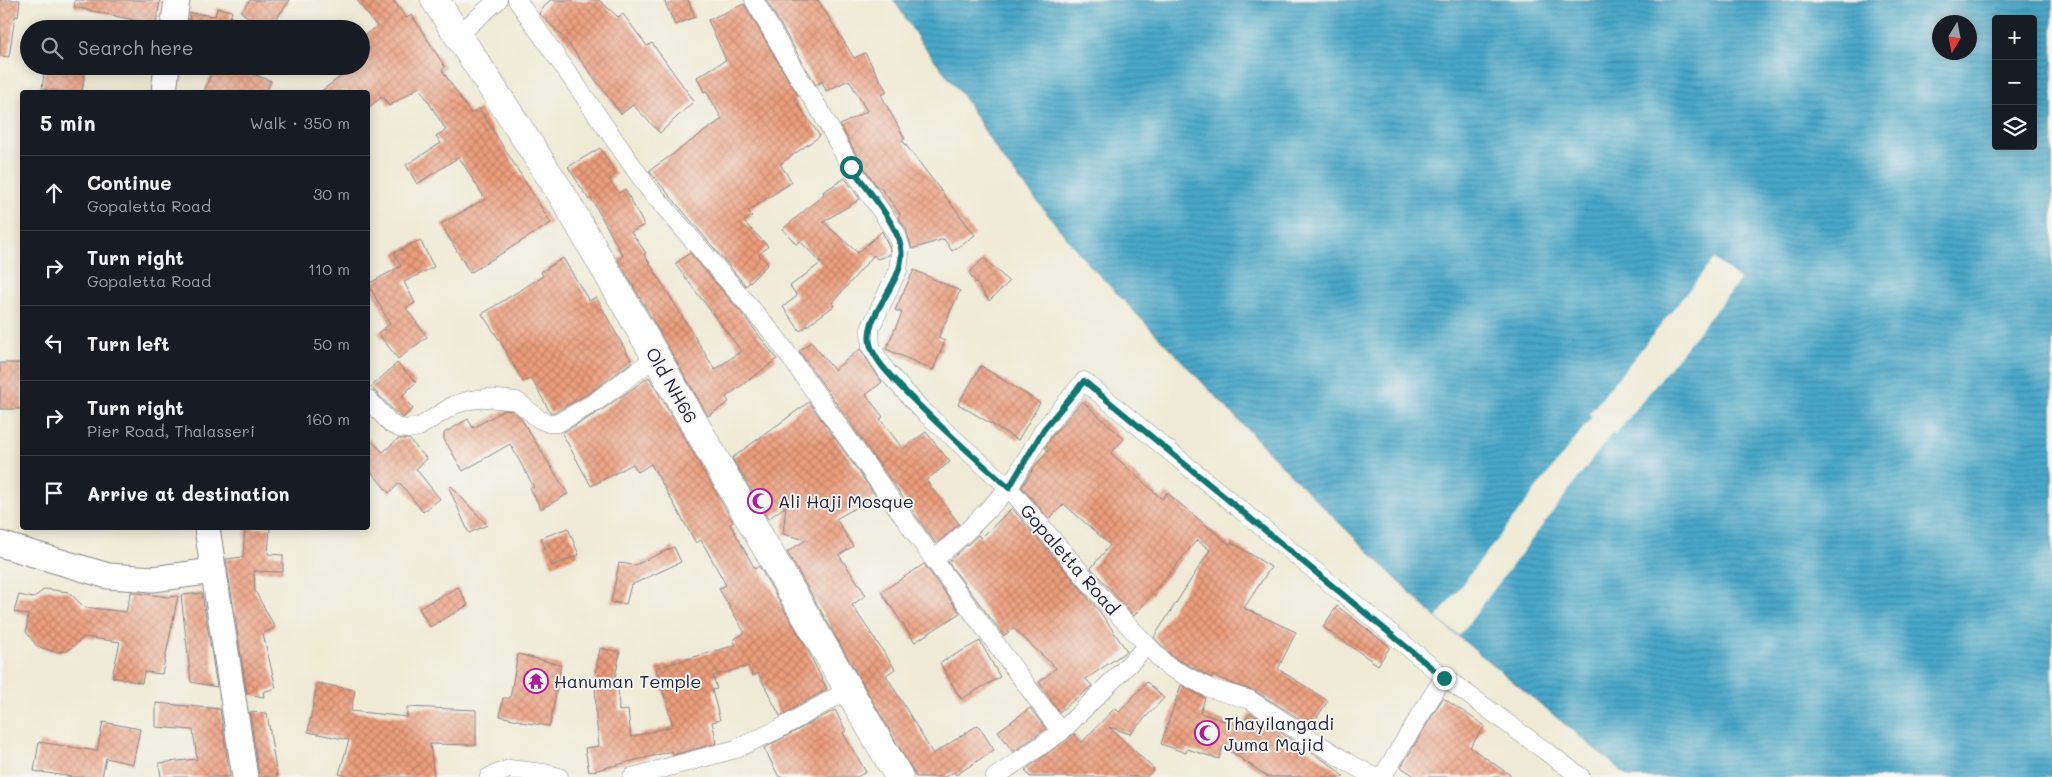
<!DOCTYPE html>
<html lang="en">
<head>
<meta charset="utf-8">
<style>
	body { margin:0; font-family:Mali,sans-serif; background:#20242c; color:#f1f3f6 }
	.controls { position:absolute; right:15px; top:15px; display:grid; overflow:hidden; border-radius:5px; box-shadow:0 2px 12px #0003 }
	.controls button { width:45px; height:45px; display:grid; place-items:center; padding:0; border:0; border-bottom:1px solid #363941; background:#171b24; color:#f1f3f6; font:25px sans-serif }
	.compass { position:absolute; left:1932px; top:15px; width:45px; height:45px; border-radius:50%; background:#171b24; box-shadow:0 2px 12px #0003; rotate:190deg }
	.stop { position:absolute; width:15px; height:15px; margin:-11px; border:4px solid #0f766e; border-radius:50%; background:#fff }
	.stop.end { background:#0f766e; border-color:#fff; box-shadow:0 1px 5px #0008 }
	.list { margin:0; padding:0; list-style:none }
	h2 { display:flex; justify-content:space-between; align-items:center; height:65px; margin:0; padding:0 20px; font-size:21px }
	h2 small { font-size:16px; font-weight:400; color:#9ea1a6 }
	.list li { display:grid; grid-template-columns:32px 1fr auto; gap:15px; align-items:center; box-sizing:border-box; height:75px; padding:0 20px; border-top:1px solid #363941 }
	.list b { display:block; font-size:19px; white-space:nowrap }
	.list p { margin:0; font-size:16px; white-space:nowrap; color:#9ea1a6 }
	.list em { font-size:16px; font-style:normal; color:#9ea1a6 }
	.icon { flex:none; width:28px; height:28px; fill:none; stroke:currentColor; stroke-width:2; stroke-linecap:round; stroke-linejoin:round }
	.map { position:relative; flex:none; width:2052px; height:777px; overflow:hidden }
	.search { position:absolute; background:#171b24; box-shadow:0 2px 12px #0003; left:20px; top:20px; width:350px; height:55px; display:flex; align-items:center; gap:12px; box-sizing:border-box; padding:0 18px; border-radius:28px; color:#9ea1a6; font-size:19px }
	.panel { position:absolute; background:#171b24; box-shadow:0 2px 12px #0003; left:20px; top:90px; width:350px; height:440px; border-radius:5px }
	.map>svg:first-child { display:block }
	.water { fill:url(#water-rules); stroke:#366582; fill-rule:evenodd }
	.pier { fill:#eeead5 }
	.building { fill:url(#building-cross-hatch) }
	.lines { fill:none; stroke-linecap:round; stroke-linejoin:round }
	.street-casing { stroke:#888688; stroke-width:19 }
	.secondary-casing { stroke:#888688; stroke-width:27 }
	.primary-casing { stroke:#888688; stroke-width:29 }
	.street { stroke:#fff; stroke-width:18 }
	.secondary { stroke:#fff; stroke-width:25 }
	.primary { stroke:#fff; stroke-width:28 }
	.route { stroke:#0f766e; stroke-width:6 }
	.labels { text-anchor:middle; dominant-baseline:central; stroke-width:4; stroke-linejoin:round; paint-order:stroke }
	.street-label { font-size:18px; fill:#22223b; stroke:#f6f6f2 }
	.poi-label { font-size:18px; fill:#22223b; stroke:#f6f6f2; text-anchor:start }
</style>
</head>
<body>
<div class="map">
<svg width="2052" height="777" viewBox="0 0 2052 777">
	<defs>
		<pattern id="water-rules" width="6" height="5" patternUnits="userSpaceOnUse" patternTransform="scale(1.25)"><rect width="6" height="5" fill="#49a8c8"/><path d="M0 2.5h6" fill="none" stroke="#3c88a4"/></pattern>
		<pattern id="building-cross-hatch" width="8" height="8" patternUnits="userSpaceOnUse" patternTransform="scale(1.25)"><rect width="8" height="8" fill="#ec9e7c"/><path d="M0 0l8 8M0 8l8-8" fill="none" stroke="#bf8067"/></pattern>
	</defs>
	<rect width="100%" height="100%" fill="#f6f6f2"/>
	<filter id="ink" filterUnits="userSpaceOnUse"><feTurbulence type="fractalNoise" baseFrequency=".02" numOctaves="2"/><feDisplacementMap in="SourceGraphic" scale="10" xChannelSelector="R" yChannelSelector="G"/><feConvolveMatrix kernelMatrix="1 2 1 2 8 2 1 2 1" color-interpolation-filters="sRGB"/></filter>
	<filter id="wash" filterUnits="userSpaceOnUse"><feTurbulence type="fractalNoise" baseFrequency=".0096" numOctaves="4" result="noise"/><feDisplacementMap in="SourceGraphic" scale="20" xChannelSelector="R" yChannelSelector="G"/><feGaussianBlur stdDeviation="1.12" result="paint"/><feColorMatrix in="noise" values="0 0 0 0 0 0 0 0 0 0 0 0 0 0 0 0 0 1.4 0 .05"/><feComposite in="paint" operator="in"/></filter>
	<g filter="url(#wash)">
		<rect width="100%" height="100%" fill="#eeead5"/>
		<path class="water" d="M 894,0 L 2052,0 L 2052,777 L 1629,777 L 1436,618 L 1298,482 L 1083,258 L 1000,155 L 963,96 L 920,41 ZM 1996,19 L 2033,19 L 2033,146 L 1996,146 ZM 1940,22 L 1970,22 L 1970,52 L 1940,52 Z"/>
		<path class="pier" d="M 1714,259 L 1740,280 L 1615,435 L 1612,433 L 1459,636 L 1436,618 L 1592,417 L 1589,414 Z"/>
		<g id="blocks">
			<path class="building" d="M 0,0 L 20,0 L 18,17 L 15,16 L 9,57 L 0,56 Z
				M 75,0 L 160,0 L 156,25 L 74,7 Z
				M 250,0 L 290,0 L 269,29 L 264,29 L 241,12 Z
				M 357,0 L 393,0 L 406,18 L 412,15 L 445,67 L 442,70 L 471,114 L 479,108 L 551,223 L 470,273 L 441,224 L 485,199 L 459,157 L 417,184 L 406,165 L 441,143 L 436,136 L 446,130 L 419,87 L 389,106 L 383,96 L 368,108 L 368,92 L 320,92 L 355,66 L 361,66 L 361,37 L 377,27 Z
				M 550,0 L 599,0 L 618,17 L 623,14 L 647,46 L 652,43 L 694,101 L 660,133 L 633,105 L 621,114 L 565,39 L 539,13 Z
				M 664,0 L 688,0 L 695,17 L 675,25 Z
				M 766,0 L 818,0 L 854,58 L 865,53 L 887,92 L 881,95 L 905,139 L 902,140 L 975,235 L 952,251 L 944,239 L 912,249 L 906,229 L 898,217 L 900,214 L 880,187 L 878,188 L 861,163 L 840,125 L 867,111 L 849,80 L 826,91 L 822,81 L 816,85 Z
				M 744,4 L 798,96 L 794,99 L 820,136 L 780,164 L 792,182 L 748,211 L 752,216 L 744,222 L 768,246 L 759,255 L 768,264 L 746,286 L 649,171 L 722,119 L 706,91 L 704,92 L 697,77 L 726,60 L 708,20 Z
				M 217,8 L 232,11 L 230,18 L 237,19 L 236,29 L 188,29 L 190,13 L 215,16 Z
				M 45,66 L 86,66 L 82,92 L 67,92 L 42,89 Z
				M 214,66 L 233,66 L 271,81 L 266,92 L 204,92 Z
				M 600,148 L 616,174 L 609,180 L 619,193 L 625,189 L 644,225 L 631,232 L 646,253 L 644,254 L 715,370 L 741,351 L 675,264 L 690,253 L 744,316 L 777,359 L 726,397 L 729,402 L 708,416 L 618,260 L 623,256 L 591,198 L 589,200 L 568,167 Z
				M 845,178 L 860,199 L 823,222 L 858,253 L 882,231 L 890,249 L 889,255 L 877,259 L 874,255 L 832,303 L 834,306 L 800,331 L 783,307 L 797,296 L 790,286 L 821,263 L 800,241 L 796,244 L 783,229 L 824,194 L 823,192 Z
				M 420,240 L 434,267 L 404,282 L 415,303 L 406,308 L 427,337 L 398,359 L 378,333 L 390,324 L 368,284 L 401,266 L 394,253 Z
				M 563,258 L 589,301 L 596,297 L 632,362 L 591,392 L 555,412 L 550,412 L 531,378 L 523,382 L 500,341 L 482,314 L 543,276 L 541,272 Z
				M 984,258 L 1009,282 L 989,301 L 969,273 Z
				M 914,270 L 960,291 L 938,338 L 945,341 L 933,370 L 886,349 L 902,313 L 895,310 Z
				M 811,342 L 834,370 L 860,349 L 882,382 L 866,395 L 883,417 L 880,419 L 903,449 L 926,432 L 950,462 L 926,480 L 959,524 L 936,544 L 799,351 Z
				M 0,363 L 22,363 L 22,409 L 0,409 Z
				M 397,363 L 416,382 L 402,396 L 413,409 L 403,418 L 398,415 L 371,387 Z
				M 981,366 L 1040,403 L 1018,440 L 958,404 Z
				M 649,377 L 733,522 L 730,524 L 755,569 L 759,566 L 807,649 L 827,689 L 780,716 L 758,673 L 753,676 L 748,666 L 713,676 L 717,689 L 712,690 L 720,720 L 712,722 L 717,743 L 673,755 L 672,751 L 589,772 L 585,748 L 599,746 L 596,717 L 595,675 L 600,648 L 620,652 L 614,683 L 618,683 L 619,711 L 628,710 L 631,737 L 673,726 L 656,668 L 736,645 L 733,640 L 745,633 L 719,589 L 726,585 L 701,540 L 696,543 L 651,464 L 638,472 L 633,464 L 591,486 L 562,433 L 602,410 Z
				M 1082,401 L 1124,439 L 1111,453 L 1162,499 L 1167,493 L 1230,545 L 1231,542 L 1271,567 L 1244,608 L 1296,632 L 1278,669 L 1328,701 L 1311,726 L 1255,691 L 1232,684 L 1213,675 L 1212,678 L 1173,657 L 1154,637 L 1210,550 L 1197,540 L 1134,616 L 1091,568 L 1110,545 L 1064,504 L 1049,519 L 1022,487 L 1035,466 L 1048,451 L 1045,448 L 1053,435 Z
				M 809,402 L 876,496 L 836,519 L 853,546 L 839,555 L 866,595 L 852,605 L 895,669 L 886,675 L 933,754 L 978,725 L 994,750 L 956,775 L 954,772 L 945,777 L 916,777 L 787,552 L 806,540 L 783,534 L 786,506 L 768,519 L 732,458 Z
				M 504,410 L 513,411 L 520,417 L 568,494 L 541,509 L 530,488 L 534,487 L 510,444 L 463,471 L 444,439 L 444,433 L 468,419 L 473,428 Z
				M 368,438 L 383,452 L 398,439 L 409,439 L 427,459 L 416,469 L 440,499 L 423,512 L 400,483 L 389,493 L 368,468 Z
				M 451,486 L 487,525 L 469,533 L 449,488 Z
				M 1012,508 L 1100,612 L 1127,651 L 1086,679 L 1092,686 L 1059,712 L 1039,682 L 1056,668 L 1013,628 L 1004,636 L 948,562 L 978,535 L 981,538 Z
				M 245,528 L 270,528 L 268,554 L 283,555 L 283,572 L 254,571 L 255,591 L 275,627 L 263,634 L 276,688 L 263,692 L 264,697 L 247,694 L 226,559 L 243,557 Z
				M 568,528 L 579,555 L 552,566 L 541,538 Z
				M 674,547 L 681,562 L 631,585 L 626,604 L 611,602 L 619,563 L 635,565 Z
				M 924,564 L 960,613 L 915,642 L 881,592 Z
				M 458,587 L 468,605 L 430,627 L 419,608 Z
				M 45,589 L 69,592 L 84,607 L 126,612 L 131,592 L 168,597 L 178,596 L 162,674 L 144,672 L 142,683 L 112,677 L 120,642 L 84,637 L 67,651 L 55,652 L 37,646 L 26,632 L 28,615 L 14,612 L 19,595 L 33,598 Z
				M 202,593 L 217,687 L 191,682 L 181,595 Z
				M 1337,606 L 1390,647 L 1378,665 L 1323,627 Z
				M 980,641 L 1000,677 L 961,699 L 940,663 Z
				M 518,654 L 561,665 L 550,726 L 521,722 L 522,721 L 500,716 L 503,698 L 510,698 Z
				M 1147,682 L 1164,698 L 1130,734 L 1109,727 L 1154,769 L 1147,777 L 1030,777 L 1025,770 L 1074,734 L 1081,743 L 1115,708 L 1119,712 Z
				M 317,683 L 355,690 L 351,711 L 407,717 L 407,707 L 476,710 L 476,745 L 430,744 L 434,777 L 349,777 L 339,774 L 349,740 L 308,732 Z
				M 1181,685 L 1205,698 L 1200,713 L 1241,726 L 1250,713 L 1331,765 L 1344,777 L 1268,777 L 1223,746 L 1219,759 L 1187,749 L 1186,753 L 1161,744 Z
				M 1443,698 L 1485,726 L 1470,747 L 1513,777 L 1416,777 L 1401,767 Z
				M 156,703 L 220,709 L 230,777 L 161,777 L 159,763 L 197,759 L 193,730 L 156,727 Z
				M 1030,708 L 1046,729 L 1013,752 L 998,731 Z
				M 835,710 L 846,731 L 843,733 L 866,772 L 857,777 L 779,777 L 764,748 Z
				M 250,712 L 267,713 L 277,777 L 259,777 Z
				M 103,722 L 140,729 L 133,764 L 106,758 L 102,777 L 73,777 L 34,771 L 39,742 L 97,751 Z"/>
		</g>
	</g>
	<g filter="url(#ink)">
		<use href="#blocks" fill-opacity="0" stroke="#888688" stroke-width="1"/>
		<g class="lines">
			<defs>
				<path id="street" d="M 517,0 L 648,188 L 775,336 L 934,560
					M 754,0 L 799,78 L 821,112 L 851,167 L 896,233 L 901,248 L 898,270 L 870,329 L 871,347 L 887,372 L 923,411 L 1009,488 L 1106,602 L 1167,666 L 1209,688 L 1250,700 L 1347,762 L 1375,777
					M 458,35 L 498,0
					M 368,399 L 391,424 L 399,428 L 407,429 L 419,427 L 454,405 L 470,400 L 487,398 L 517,401 L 539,419 L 548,423 L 558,423 L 597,401 L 656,357
					M 1061,732 L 934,560 L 968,530 L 1009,488 L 1044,429 L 1084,381 L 1444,677 L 1581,777
					M 489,777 L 509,769 L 544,773 L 559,777
					M 632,777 L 736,749 L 779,729 L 848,690
					M 995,777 L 1061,732 L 1147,646
					M 1382,777 L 1444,677"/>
				<path id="secondary" d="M 173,29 L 177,0
					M 164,92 L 167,66
					M 207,528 L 245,777
					M 0,544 L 108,576 L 153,579 L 214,571"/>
				<path id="primary" d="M 435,0 L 561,193 L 899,777"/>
			</defs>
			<use href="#street" class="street-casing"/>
			<use href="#secondary" class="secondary-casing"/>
			<use href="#primary" class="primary-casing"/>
			<use href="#street" class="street"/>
			<use href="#secondary" class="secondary"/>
			<use href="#primary" class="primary"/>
		</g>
	</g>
	<g class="lines" filter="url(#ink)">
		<path class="route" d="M 851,167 C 866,188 897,223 901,248 C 907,283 860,315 871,347 C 877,363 890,375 901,387 C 935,423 972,455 1009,488 L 1044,429 L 1084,381 L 1444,678"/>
	</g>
	<defs>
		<symbol id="mosque-ring" viewBox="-11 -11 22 22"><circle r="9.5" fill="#f6f6f2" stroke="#b5179e" stroke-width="1.5"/><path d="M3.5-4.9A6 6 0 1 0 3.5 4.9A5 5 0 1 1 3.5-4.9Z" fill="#b5179e"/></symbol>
		<symbol id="temple-ring" viewBox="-11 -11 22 22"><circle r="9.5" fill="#f6f6f2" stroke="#b5179e" stroke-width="1.5"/><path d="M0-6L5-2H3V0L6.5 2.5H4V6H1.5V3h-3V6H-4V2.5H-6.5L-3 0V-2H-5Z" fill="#b5179e"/></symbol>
	</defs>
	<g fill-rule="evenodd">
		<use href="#mosque-ring" x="746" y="487" width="28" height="28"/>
		<use href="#temple-ring" x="522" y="667" width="28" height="28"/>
		<use href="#mosque-ring" x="1193" y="719" width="28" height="28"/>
	</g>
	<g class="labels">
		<g class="street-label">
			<text transform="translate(672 385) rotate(60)">Old NH66</text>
			<text transform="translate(1070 559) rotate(49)">Gopaletta Road</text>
		</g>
		<g class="poi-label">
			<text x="778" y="501">Ali Haji Mosque</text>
			<text x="554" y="681">Hanuman Temple</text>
			<text x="1224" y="723">Thayilangadi<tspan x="1224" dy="21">Juma Majid</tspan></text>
		</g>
	</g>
</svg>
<div class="controls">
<button>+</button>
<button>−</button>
<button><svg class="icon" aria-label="layers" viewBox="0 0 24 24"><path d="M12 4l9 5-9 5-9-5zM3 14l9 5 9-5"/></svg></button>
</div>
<svg class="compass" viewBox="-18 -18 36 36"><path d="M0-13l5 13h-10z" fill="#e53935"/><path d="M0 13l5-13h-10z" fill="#9ea1a6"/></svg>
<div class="stop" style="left:851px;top:167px"></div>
<div class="stop end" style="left:1444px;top:678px"></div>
<div class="search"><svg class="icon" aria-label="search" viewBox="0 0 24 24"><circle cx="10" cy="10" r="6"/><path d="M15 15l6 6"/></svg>Search here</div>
<section class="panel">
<h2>5 min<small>Walk · 350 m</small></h2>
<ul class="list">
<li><svg class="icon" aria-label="ahead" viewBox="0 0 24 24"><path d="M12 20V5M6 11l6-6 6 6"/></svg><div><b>Continue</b><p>Gopaletta Road</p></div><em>30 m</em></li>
<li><svg class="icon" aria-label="right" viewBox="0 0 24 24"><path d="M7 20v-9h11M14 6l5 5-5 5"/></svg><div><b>Turn right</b><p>Gopaletta Road</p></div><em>110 m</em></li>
<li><svg class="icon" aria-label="left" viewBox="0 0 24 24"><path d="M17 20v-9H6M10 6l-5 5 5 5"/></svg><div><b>Turn left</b></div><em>50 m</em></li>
<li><svg class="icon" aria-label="right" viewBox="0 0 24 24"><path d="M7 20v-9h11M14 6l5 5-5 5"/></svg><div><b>Turn right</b><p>Pier Road, Thalasseri</p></div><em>160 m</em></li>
<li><svg class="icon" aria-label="arrive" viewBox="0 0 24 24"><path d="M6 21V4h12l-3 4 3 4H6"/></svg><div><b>Arrive at destination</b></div></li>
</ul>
</section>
</div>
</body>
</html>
